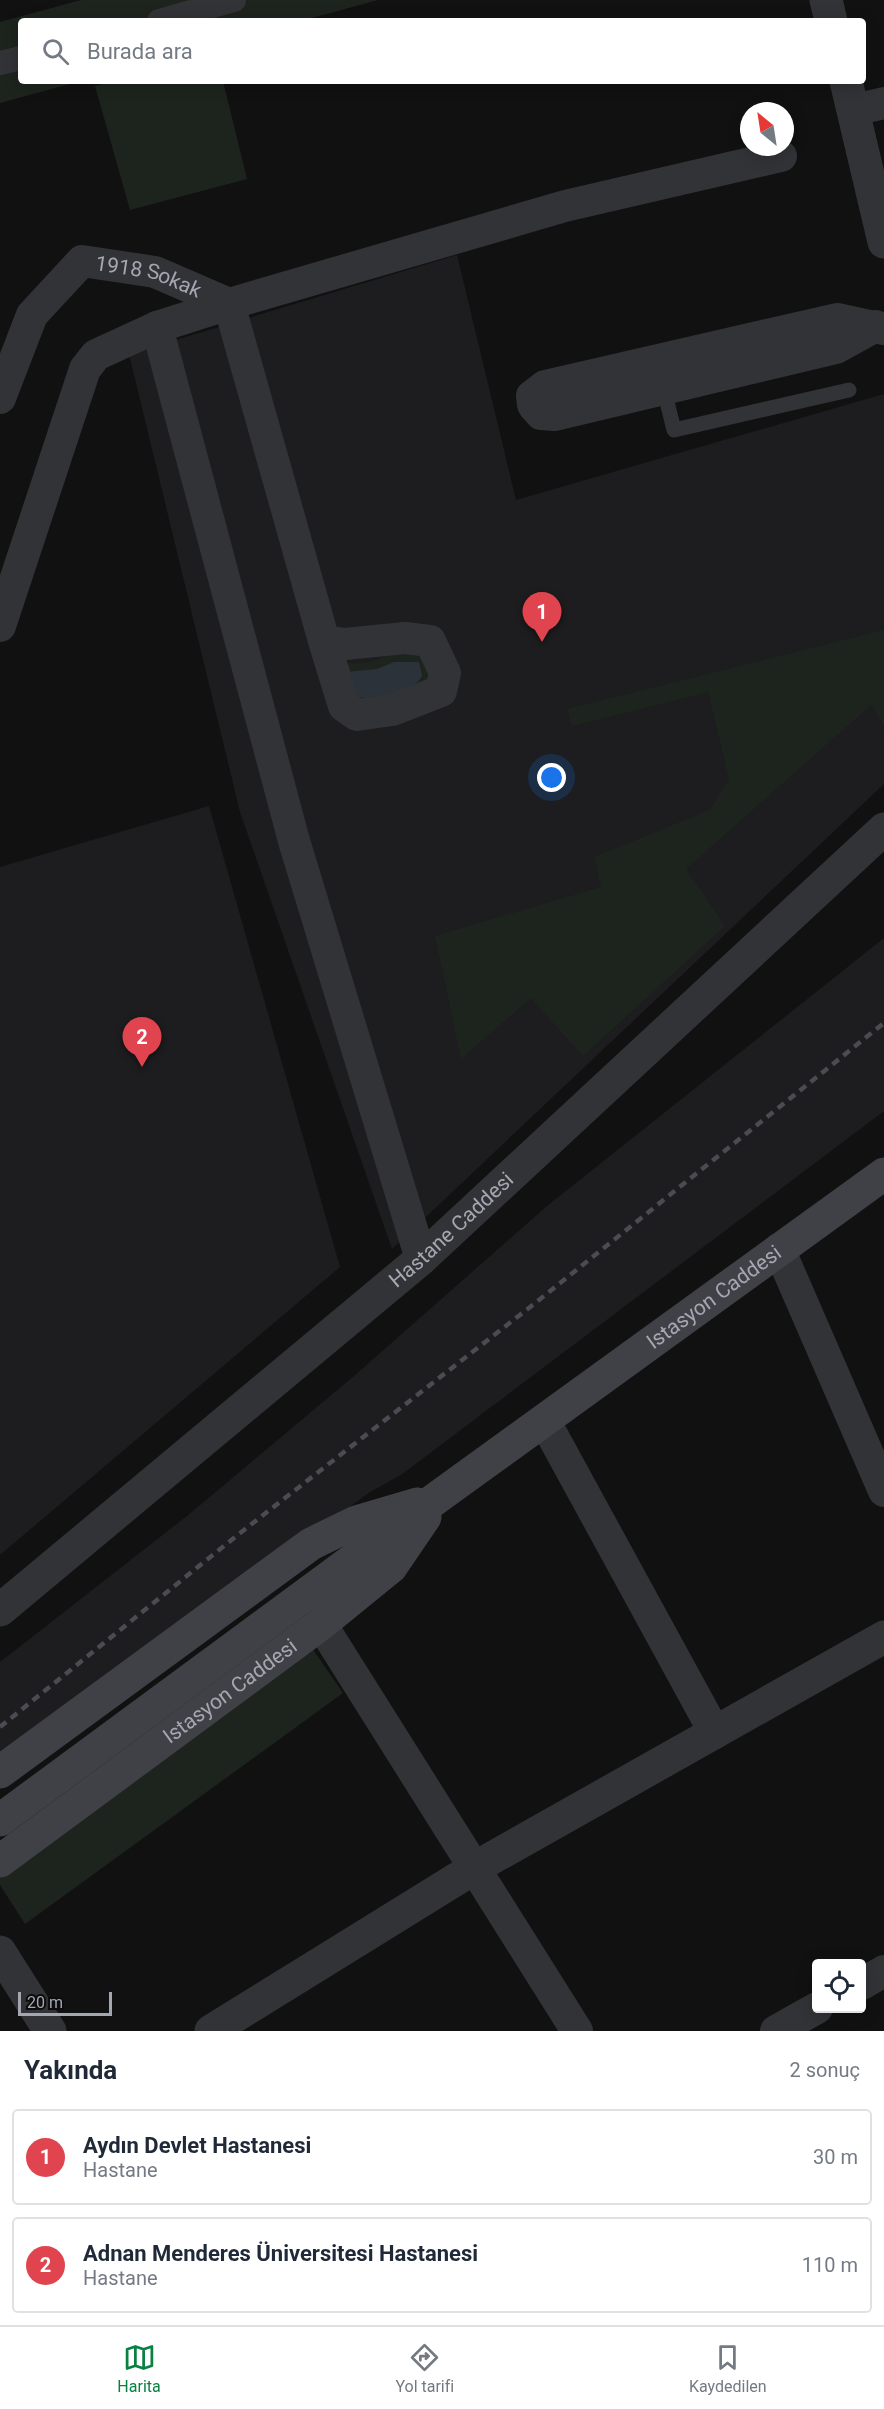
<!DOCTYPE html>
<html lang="tr">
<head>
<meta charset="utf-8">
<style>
	body { margin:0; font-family:Roboto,sans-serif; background:#f2f2f3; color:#1f2937 }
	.controls { position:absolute; right:18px; bottom:18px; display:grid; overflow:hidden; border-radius:6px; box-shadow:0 3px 15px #0003 }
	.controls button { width:54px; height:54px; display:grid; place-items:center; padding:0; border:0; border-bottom:2px solid #e0e1e3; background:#fff; color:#1f2937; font:30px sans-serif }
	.compass { position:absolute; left:740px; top:102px; width:54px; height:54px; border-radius:50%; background:#fff; box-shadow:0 3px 15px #0003; rotate:330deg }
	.scale { position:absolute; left:18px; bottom:15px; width:94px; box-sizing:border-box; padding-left:6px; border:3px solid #a3a7b1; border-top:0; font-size:16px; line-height:21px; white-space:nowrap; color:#a3a7b1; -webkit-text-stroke:4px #0c0c0d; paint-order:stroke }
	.you { position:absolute; left:552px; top:778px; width:21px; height:21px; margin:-15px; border:4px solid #fff; border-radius:50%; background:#1a73e8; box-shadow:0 0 0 9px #1a73e833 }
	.badge { display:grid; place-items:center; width:39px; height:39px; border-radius:50%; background:#0b8043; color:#fff; font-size:20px; font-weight:700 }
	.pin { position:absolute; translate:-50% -50px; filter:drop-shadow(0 2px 3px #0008) }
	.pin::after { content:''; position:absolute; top:32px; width:21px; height:18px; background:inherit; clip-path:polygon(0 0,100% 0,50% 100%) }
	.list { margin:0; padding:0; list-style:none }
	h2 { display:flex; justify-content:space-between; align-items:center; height:78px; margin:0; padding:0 24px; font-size:26px }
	h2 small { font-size:20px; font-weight:400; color:#747a83 }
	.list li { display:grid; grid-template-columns:39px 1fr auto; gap:18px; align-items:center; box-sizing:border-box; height:96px; margin:0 12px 12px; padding:0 12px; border:2px solid #e0e1e3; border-radius:6px }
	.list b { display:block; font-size:22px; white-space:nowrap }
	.list p { margin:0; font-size:20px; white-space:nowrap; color:#747a83 }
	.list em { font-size:20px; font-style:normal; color:#747a83 }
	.icon { flex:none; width:33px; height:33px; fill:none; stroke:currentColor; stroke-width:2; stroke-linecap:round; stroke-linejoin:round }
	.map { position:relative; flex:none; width:884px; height:2031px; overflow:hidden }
	.search { position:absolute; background:#fff; box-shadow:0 3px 15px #0003; left:18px; right:18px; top:18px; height:66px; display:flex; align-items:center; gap:15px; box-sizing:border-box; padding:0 21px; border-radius:6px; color:#747a83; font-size:22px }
	.sheet { height:294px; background:#fff }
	nav { display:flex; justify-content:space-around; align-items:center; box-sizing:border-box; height:84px; border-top:2px solid #e0e1e3; background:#fff; font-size:16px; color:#747a83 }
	nav a { display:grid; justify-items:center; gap:3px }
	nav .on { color:#0b8043 }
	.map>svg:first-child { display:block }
	.built { fill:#1d1d1f }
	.green { fill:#1d241e }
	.water { fill:#2b3239 }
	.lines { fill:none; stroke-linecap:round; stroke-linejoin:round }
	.service { stroke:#323337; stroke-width:15 }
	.pedestrian { stroke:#323337; stroke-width:24 }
	.minor { stroke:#323337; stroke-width:32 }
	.tertiary { stroke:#323337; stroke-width:33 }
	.secondary { stroke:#404146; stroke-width:33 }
	.rail { stroke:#4b4c51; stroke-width:4.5; stroke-dasharray:8 6; stroke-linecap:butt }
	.labels { text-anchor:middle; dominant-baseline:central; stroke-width:6; stroke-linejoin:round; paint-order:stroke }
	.street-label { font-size:21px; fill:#a3a7b1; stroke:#0c0c0d }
</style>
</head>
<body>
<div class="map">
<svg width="884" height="2031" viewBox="0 0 884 2031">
	<rect width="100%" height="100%" fill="#111112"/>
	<path class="built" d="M 457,255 L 516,500 L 884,394 L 884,784 L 392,1249 L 240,812 L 129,354 Z
		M 209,806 L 340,1267 L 0,1555 L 0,867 Z
		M 884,938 L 884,1111 L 401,1475 L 370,1492 L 0,1764 L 0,1662 L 187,1516 L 354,1376 L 547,1206 Z"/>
	<path class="green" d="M 81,0 L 378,0 L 301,21 L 21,21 L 21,81 L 81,81 L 0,103 L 0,22 Z
		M 112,81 L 223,81 L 247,179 L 130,210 L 95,86 Z
		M 884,630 L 884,725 L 871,705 L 686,869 L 725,926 L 583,1056 L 531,998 L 461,1059 L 435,936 L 601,887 L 594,857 L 710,810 L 729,779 L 708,692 L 572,726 L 567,709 Z
		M 393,653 L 420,654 L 432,677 L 428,689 L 352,704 L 335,660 C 359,667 370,663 393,653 Z
		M 312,1648 L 343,1693 L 25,1924 L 0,1885 L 0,1873 Z"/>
	<path class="water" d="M 394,662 L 419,662 L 422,676 C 413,693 374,703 356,696 L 346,672 L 377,669 Z"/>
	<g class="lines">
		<path class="service" d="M 664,390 L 674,430 L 849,390"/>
		<path class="pedestrian" d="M 159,21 L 234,0
			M 0,63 L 21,58"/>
		<g class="minor">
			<path d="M 853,110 L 884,103"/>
			<path d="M 229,304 L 324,641 L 344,706 L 357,715 L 392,710 L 441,691 L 445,673 L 430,641 L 405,638 L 345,644 L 324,641"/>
			<path d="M 876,326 L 836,348 L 555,415 L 541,414 L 533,405 L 532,396 L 545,386 L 837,319 L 884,329"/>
			<path d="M 157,327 L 294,841 L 421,1259"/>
			<path id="s1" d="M 0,398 L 32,315 L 82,261 L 155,272 L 229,304"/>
			<path d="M 0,626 L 85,369 L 96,355 L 157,327 L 229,304 L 565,206 L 781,156"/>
			<path d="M 779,1249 L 884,1491"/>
			<path d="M 545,1422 L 715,1733"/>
			<path d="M 321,1624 L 577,2031"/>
			<path d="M 862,1984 L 884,1971"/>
			<path d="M 776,2031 L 817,2008"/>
		</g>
		<g class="tertiary">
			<path d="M 826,0 L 831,21"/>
			<path d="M 846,81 L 884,242"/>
			<path id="s2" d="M 0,1610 L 421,1259 L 884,829"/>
			<path d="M 0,1952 L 50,2031"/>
			<path d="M 211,2031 L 476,1867 L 884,1637"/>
		</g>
		<g class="secondary">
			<path d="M 0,1772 L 311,1544 L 356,1522 L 417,1504"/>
			<path id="s3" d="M 0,1820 L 438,1497 L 884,1174"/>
			<path id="s4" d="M 0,1861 L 321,1624 L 391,1567 L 425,1517"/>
		</g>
		<path class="rail" d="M 0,1727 L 235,1537 L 534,1304 L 884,1023"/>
	</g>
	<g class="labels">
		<g class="street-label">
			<text stroke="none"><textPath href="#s1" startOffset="231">1918 Sokak</textPath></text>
			<text stroke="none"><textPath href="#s2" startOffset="590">Hastane Caddesi</textPath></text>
			<text stroke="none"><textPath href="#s3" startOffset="885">Istasyon Caddesi</textPath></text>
			<text stroke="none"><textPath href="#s4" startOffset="286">Istasyon Caddesi</textPath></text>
		</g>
	</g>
</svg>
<div class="controls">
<button><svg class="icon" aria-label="locate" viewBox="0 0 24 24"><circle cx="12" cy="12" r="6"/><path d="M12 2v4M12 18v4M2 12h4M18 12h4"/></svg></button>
</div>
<svg class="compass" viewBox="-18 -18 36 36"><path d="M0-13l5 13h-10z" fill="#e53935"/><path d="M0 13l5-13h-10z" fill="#747a83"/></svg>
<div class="scale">20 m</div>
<div class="you"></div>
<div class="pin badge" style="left:542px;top:642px;background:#e0444e">1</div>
<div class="pin badge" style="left:142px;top:1067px;background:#e0444e">2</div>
<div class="search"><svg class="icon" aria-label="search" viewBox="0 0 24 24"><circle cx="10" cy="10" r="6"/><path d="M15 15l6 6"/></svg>Burada ara</div>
</div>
<section class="sheet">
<h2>Yakında<small>2 sonuç</small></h2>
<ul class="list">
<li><span class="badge" style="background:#e0444e">1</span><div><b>Aydın Devlet Hastanesi</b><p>Hastane</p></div><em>30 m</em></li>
<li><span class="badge" style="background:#e0444e">2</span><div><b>Adnan Menderes Üniversitesi Hastanesi</b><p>Hastane</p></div><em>110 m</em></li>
</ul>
</section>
<nav>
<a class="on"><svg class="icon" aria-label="map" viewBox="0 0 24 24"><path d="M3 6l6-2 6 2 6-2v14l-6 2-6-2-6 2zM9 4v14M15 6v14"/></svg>Harita</a>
<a><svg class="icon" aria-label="directions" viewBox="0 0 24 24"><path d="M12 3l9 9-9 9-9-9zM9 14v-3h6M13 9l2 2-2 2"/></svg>Yol tarifi</a>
<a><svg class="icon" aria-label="saved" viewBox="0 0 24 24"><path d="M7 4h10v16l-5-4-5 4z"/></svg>Kaydedilen</a>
</nav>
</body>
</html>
